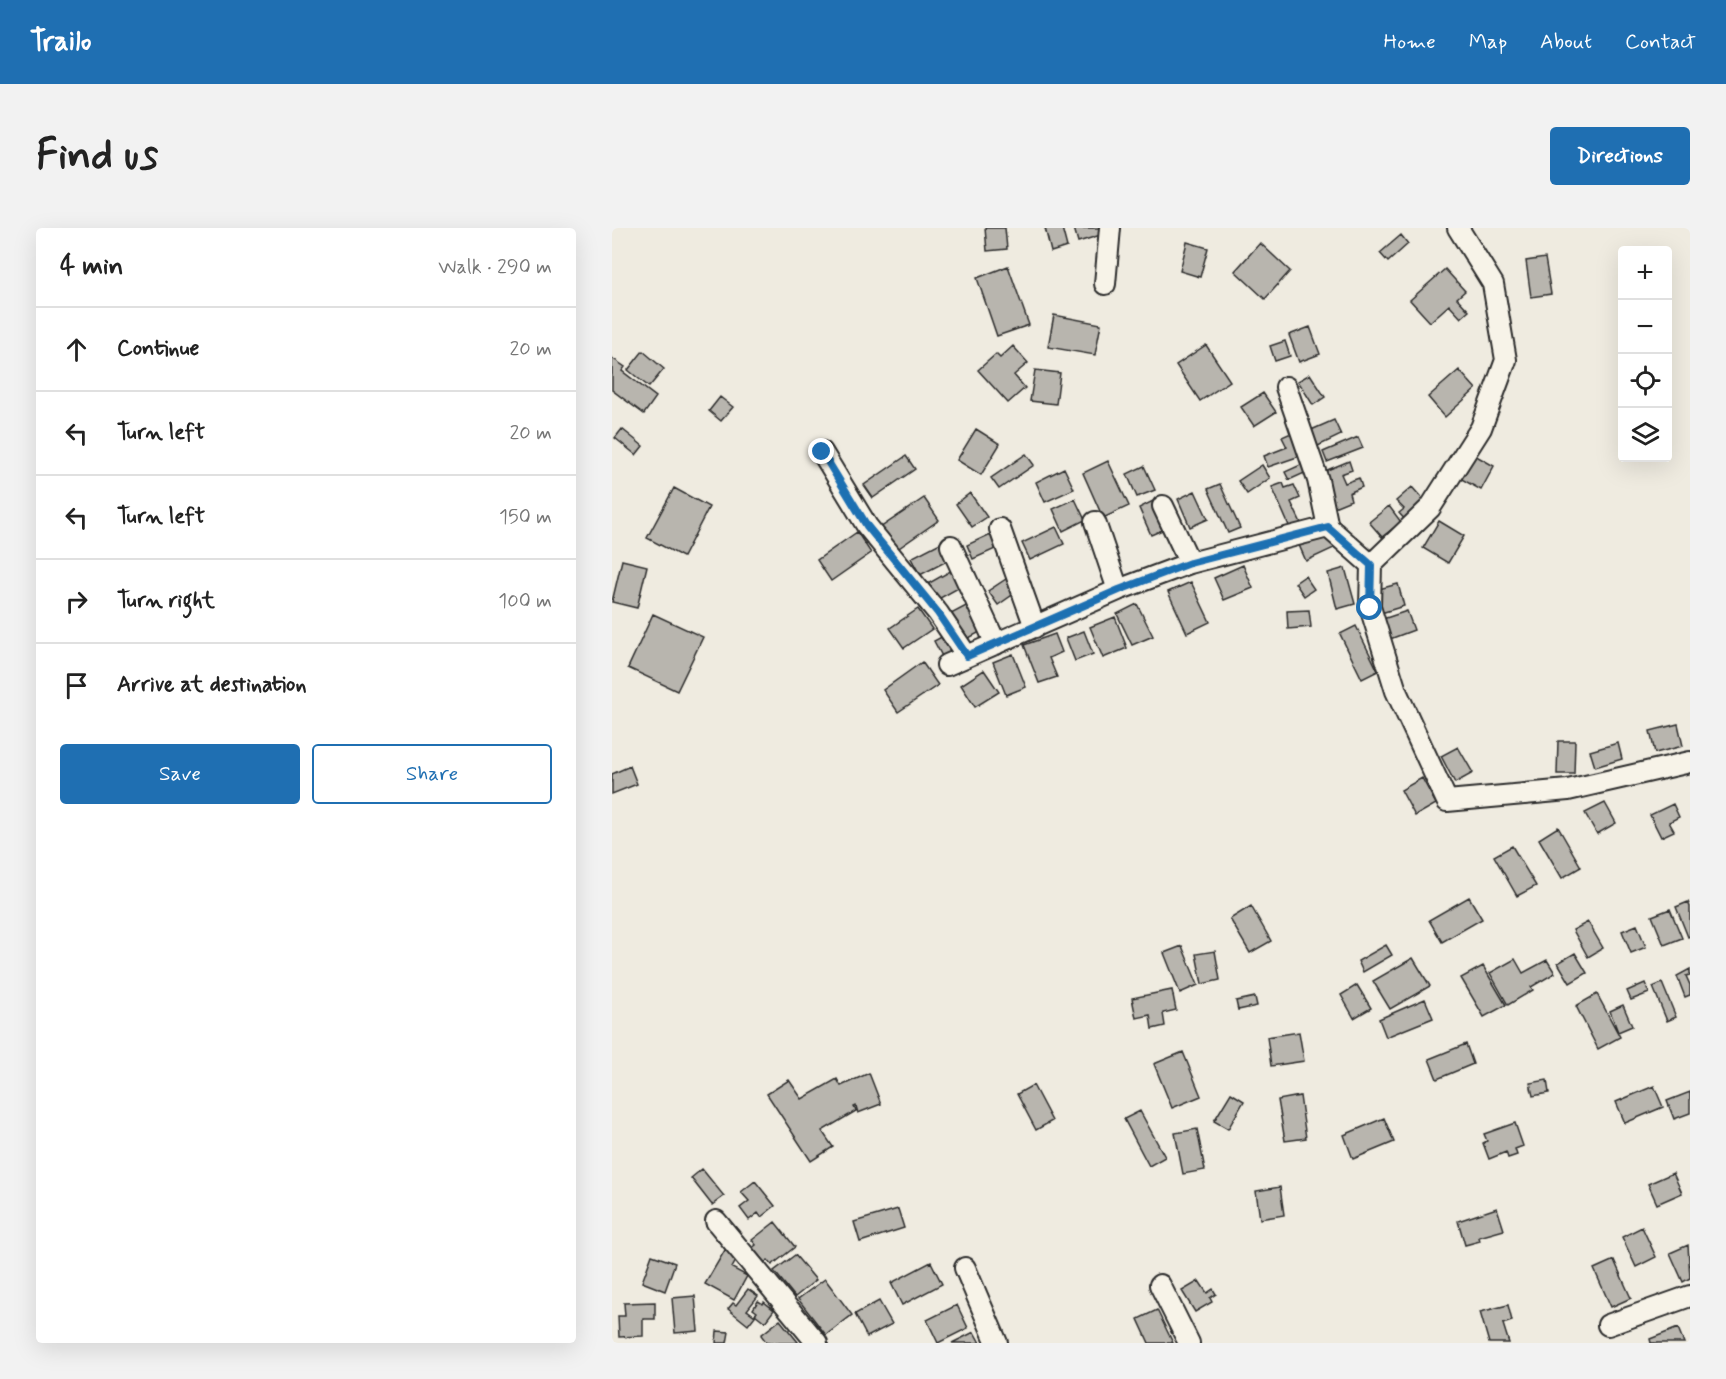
<!DOCTYPE html>
<html lang="en">
<head>
<meta charset="utf-8">
<style>
	body { margin:0; font-family:Mynerve,sans-serif; background:#f2f2f2; color:#222 }
	.controls { position:absolute; right:18px; top:18px; display:grid; overflow:hidden; border-radius:6px; box-shadow:0 6px 24px #0002 }
	.controls button { width:54px; height:54px; display:grid; place-items:center; padding:0; border:0; border-bottom:2px solid #e0e0e0; background:#fff; color:#222; font:30px sans-serif }
	.stop { position:absolute; width:18px; height:18px; margin:-14px; border:4px solid #1f6fb2; border-radius:50%; background:#fff }
	.stop.end { background:#1f6fb2; border-color:#fff; box-shadow:0 2px 6px #0008 }
	.list { margin:0; padding:0; list-style:none }
	h2 { display:flex; justify-content:space-between; align-items:center; height:78px; margin:0; padding:0 24px; font-size:26px }
	h2 small { font-size:20px; font-weight:400; color:#767676 }
	.list li { display:grid; grid-template-columns:39px 1fr auto; gap:18px; align-items:center; box-sizing:border-box; height:84px; padding:0 24px; border-top:2px solid #e0e0e0 }
	.list b { display:block; font-size:22px; white-space:nowrap }
	.list em { font-size:20px; font-style:normal; color:#767676 }
	.actions { display:flex; gap:12px; padding:18px 24px }
	.actions a { flex:1; padding:14px 0; border:2px solid #1f6fb2; border-radius:6px; text-align:center; font-size:21px; color:#1f6fb2 }
	.actions .main { background:#1f6fb2; color:#fff }
	.icon { flex:none; width:33px; height:33px; fill:none; stroke:currentColor; stroke-width:2; stroke-linecap:round; stroke-linejoin:round }
	.map { position:relative; flex:none; width:1078px; height:1115px; overflow:hidden; border-radius:6px }
	header { display:flex; align-items:center; gap:36px; box-sizing:border-box; height:84px; padding:0 30px; background:#1f6fb2; color:#fff }
	header strong { font-size:28px }
	nav { display:flex; gap:33px; margin-inline-start:auto; font-size:21px }
	.intro { display:flex; align-items:center; justify-content:space-between; box-sizing:border-box; height:144px; padding:0 36px }
	h1 { margin:0; font-size:42px }
	.button { padding:15px 27px; border-radius:6px; background:#1f6fb2; color:#fff; font-size:21px; font-weight:700 }
	main { display:flex; gap:36px; padding:0 36px }
	aside { flex:1; background:#fff; border-radius:6px; box-shadow:0 6px 24px #0002 }
	.map>svg:first-child { display:block }
	.building { fill:#b8b5ae; stroke:#2b2b2b; stroke-width:1.5 }
	.lines { fill:none; stroke-linecap:round; stroke-linejoin:round }
	.minor-casing { stroke:#2b2b2b; stroke-width:24 }
	.minor { stroke:#f7f3e8; stroke-width:20 }
	.route { stroke:#1f6fb2; stroke-width:8 }
</style>
</head>
<body>
<header>
<strong>Trailo</strong>
<nav><a>Home</a><a>Map</a><a>About</a><a>Contact</a></nav>
</header>
<div class="intro"><h1>Find us</h1><a class="button">Directions</a></div>
<main>
<aside>
<h2>4 min<small>Walk · 290 m</small></h2>
<ul class="list">
<li><svg class="icon" aria-label="ahead" viewBox="0 0 24 24"><path d="M12 20V5M6 11l6-6 6 6"/></svg><div><b>Continue</b></div><em>20 m</em></li>
<li><svg class="icon" aria-label="left" viewBox="0 0 24 24"><path d="M17 20v-9H6M10 6l-5 5 5 5"/></svg><div><b>Turn left</b></div><em>20 m</em></li>
<li><svg class="icon" aria-label="left" viewBox="0 0 24 24"><path d="M17 20v-9H6M10 6l-5 5 5 5"/></svg><div><b>Turn left</b></div><em>150 m</em></li>
<li><svg class="icon" aria-label="right" viewBox="0 0 24 24"><path d="M7 20v-9h11M14 6l5 5-5 5"/></svg><div><b>Turn right</b></div><em>100 m</em></li>
<li><svg class="icon" aria-label="arrive" viewBox="0 0 24 24"><path d="M6 21V4h12l-3 4 3 4H6"/></svg><div><b>Arrive at destination</b></div></li>
</ul>
<div class="actions"><a class="main">Save</a><a>Share</a></div>
</aside>
<div class="map">
<svg width="1078" height="1115" viewBox="0 0 1078 1115">
	<rect width="100%" height="100%" fill="#efebe0"/>
	<filter id="ink" filterUnits="userSpaceOnUse"><feTurbulence type="fractalNoise" baseFrequency=".0167" numOctaves="2"/><feDisplacementMap in="SourceGraphic" scale="12" xChannelSelector="R" yChannelSelector="G"/><feConvolveMatrix kernelMatrix="1 2 1 2 8 2 1 2 1" color-interpolation-filters="sRGB"/></filter>
	<g filter="url(#ink)">
		<path class="building" d="M 373,0 L 393,0 L 395,21 L 375,23 Z
			M 433,0 L 450,0 L 455,19 L 439,24 Z
			M 462,0 L 490,0 L 492,6 L 466,14 Z
			M 789,7 L 796,16 L 776,34 L 768,25 Z
			M 575,14 L 596,20 L 588,49 L 568,43 Z
			M 648,15 L 678,43 L 653,71 L 623,43 Z
			M 933,30 L 939,66 L 919,69 L 914,33 Z
			M 396,38 L 417,97 L 385,108 L 365,50 Z
			M 833,41 L 853,63 L 845,70 L 857,83 L 849,90 L 837,77 L 818,94 L 798,72 Z
			M 442,87 L 489,96 L 483,127 L 436,119 Z
			M 698,99 L 708,126 L 687,134 L 677,107 Z
			M 673,113 L 678,128 L 663,133 L 658,118 Z
			M 594,117 L 618,153 L 588,173 L 564,137 Z
			M 401,118 L 416,135 L 402,147 L 413,160 L 396,175 L 366,142 L 384,126 L 388,130 Z
			M 31,123 L 52,141 L 37,159 L 16,142 Z
			M 0,130 L 13,139 L 10,143 L 44,169 L 32,186 L 0,162 Z
			M 423,142 L 448,145 L 444,176 L 418,173 Z
			M 847,142 L 864,161 L 833,189 L 816,169 Z
			M 698,146 L 713,169 L 701,177 L 686,153 Z
			M 651,165 L 664,184 L 642,198 L 629,179 Z
			M 108,169 L 121,179 L 109,193 L 97,183 Z
			M 722,192 L 729,207 L 704,219 L 697,203 Z
			M 10,201 L 31,218 L 24,227 L 3,210 Z
			M 364,201 L 388,216 L 369,247 L 345,232 Z
			M 679,205 L 688,228 L 656,239 L 652,228 L 675,219 L 670,209 Z
			M 746,209 L 751,220 L 715,234 L 711,224 Z
			M 859,225 L 882,238 L 869,262 L 846,249 Z
			M 414,226 L 422,237 L 387,261 L 379,250 Z
			M 294,228 L 303,241 L 261,270 L 252,257 Z
			M 496,233 L 517,278 L 491,290 L 471,245 Z
			M 737,233 L 740,242 L 729,246 L 733,255 L 747,250 L 750,259 L 737,265 L 739,272 L 722,279 L 708,245 Z
			M 693,235 L 697,243 L 677,252 L 673,244 Z
			M 650,237 L 658,250 L 635,266 L 626,253 Z
			M 532,238 L 543,262 L 525,269 L 515,246 Z
			M 452,240 L 462,261 L 433,274 L 424,254 Z
			M 671,255 L 673,260 L 682,257 L 688,270 L 679,274 L 689,295 L 678,300 L 660,259 Z
			M 608,256 L 628,300 L 616,305 L 596,261 Z
			M 800,259 L 815,276 L 795,294 L 787,285 L 792,281 L 784,273 Z
			M 62,260 L 97,279 L 71,329 L 35,310 Z
			M 583,263 L 596,291 L 578,299 L 566,271 Z
			M 358,265 L 375,289 L 360,299 L 344,276 Z
			M 312,270 L 327,292 L 284,322 L 268,300 Z
			M 463,271 L 473,292 L 451,303 L 441,281 Z
			M 545,271 L 557,299 L 539,307 L 527,280 Z
			M 777,278 L 789,294 L 770,309 L 757,294 Z
			M 827,293 L 852,308 L 836,335 L 811,320 Z
			M 444,299 L 452,316 L 418,332 L 410,315 Z
			M 245,304 L 259,325 L 219,353 L 205,332 Z
			M 383,304 L 390,318 L 361,331 L 355,317 Z
			M 715,304 L 722,320 L 694,333 L 687,317 Z
			M 330,314 L 339,331 L 308,347 L 299,330 Z
			M 10,332 L 35,338 L 25,380 L 0,374 Z
			M 631,337 L 641,360 L 612,372 L 602,350 Z
			M 733,340 L 743,376 L 725,381 L 716,345 Z
			M 342,341 L 350,358 L 321,374 L 312,358 Z
			M 693,348 L 702,361 L 692,368 L 683,355 Z
			M 394,351 L 403,365 L 386,377 L 376,363 Z
			M 579,354 L 598,394 L 575,405 L 556,364 Z
			M 786,356 L 792,378 L 769,385 L 763,362 Z
			M 525,376 L 541,408 L 520,417 L 505,386 Z
			M 356,377 L 370,403 L 353,412 L 339,386 Z
			M 306,381 L 320,401 L 292,420 L 278,400 Z
			M 697,382 L 699,399 L 676,401 L 675,383 Z
			M 795,383 L 802,402 L 778,411 L 771,391 Z
			M 41,386 L 91,409 L 65,463 L 16,440 Z
			M 503,389 L 515,420 L 491,430 L 478,399 Z
			M 744,398 L 766,443 L 750,451 L 728,406 Z
			M 472,403 L 481,426 L 463,433 L 454,410 Z
			M 335,406 L 345,425 L 332,432 L 322,413 Z
			M 443,406 L 450,424 L 437,430 L 445,449 L 427,455 L 412,417 Z
			M 401,426 L 414,459 L 394,467 L 381,434 Z
			M 310,434 L 326,457 L 286,484 L 271,462 Z
			M 372,442 L 387,464 L 363,479 L 349,457 Z
			M 1066,496 L 1071,518 L 1043,525 L 1038,503 Z
			M 946,513 L 963,513 L 962,546 L 945,546 Z
			M 1006,515 L 1010,531 L 983,539 L 978,523 Z
			M 846,519 L 861,545 L 843,555 L 829,528 Z
			M 18,538 L 25,556 L 0,566 L 0,546 Z
			M 810,550 L 824,576 L 803,588 L 789,562 Z
			M 993,575 L 1004,595 L 985,606 L 973,585 Z
			M 1061,576 L 1067,589 L 1057,594 L 1062,603 L 1049,609 L 1038,587 Z
			M 946,599 L 969,639 L 950,650 L 927,611 Z
			M 900,618 L 924,658 L 905,668 L 882,628 Z
			M 857,669 L 870,691 L 830,714 L 817,692 Z
			M 1076,674 L 1078,679 L 1078,708 L 1076,709 L 1064,679 Z
			M 639,678 L 659,713 L 638,725 L 618,691 Z
			M 1058,681 L 1070,710 L 1052,717 L 1040,688 Z
			M 976,694 L 991,720 L 976,729 L 961,702 Z
			M 1025,697 L 1034,719 L 1019,725 L 1010,703 Z
			M 774,717 L 780,727 L 751,744 L 746,733 Z
			M 570,718 L 586,757 L 568,765 L 552,725 Z
			M 603,723 L 608,752 L 590,756 L 584,726 Z
			M 963,725 L 975,745 L 958,755 L 946,735 Z
			M 801,730 L 818,758 L 778,781 L 761,753 Z
			M 903,731 L 911,745 L 935,732 L 943,745 L 919,759 L 921,762 L 896,777 L 878,745 Z
			M 871,738 L 894,777 L 872,789 L 849,750 Z
			M 1078,741 L 1078,747 L 1074,748 L 1078,757 L 1078,767 L 1073,769 L 1065,748 Z
			M 1033,755 L 1037,765 L 1019,772 L 1015,763 Z
			M 1050,755 L 1064,789 L 1055,793 L 1041,759 Z
			M 745,757 L 759,780 L 742,790 L 729,767 Z
			M 560,762 L 564,782 L 551,785 L 553,798 L 540,801 L 538,787 L 524,790 L 520,770 Z
			M 985,766 L 1008,809 L 986,821 L 964,778 Z
			M 643,769 L 645,778 L 626,782 L 624,773 Z
			M 813,771 L 821,790 L 774,809 L 767,791 Z
			M 1011,777 L 1020,798 L 1006,804 L 998,783 Z
			M 687,804 L 692,833 L 659,838 L 655,809 Z
			M 854,816 L 861,836 L 825,851 L 817,831 Z
			M 571,824 L 589,868 L 560,880 L 542,836 Z
			M 257,845 L 269,876 L 246,885 L 244,878 L 242,879 L 244,883 L 210,903 L 221,919 L 199,933 L 155,866 L 177,852 L 190,871 L 225,851 L 229,858 Z
			M 935,852 L 937,865 L 921,868 L 918,855 Z
			M 421,857 L 440,893 L 424,902 L 405,866 Z
			M 1042,858 L 1051,879 L 1013,895 L 1004,874 Z
			M 1078,864 L 1078,885 L 1062,891 L 1055,873 Z
			M 619,865 L 632,873 L 616,901 L 602,893 Z
			M 688,868 L 694,910 L 673,913 L 666,872 Z
			M 528,883 L 553,929 L 537,938 L 512,891 Z
			M 772,890 L 782,914 L 741,931 L 732,907 Z
			M 903,895 L 911,918 L 903,921 L 905,927 L 896,930 L 894,924 L 877,931 L 871,915 L 875,913 L 872,906 Z
			M 585,901 L 593,942 L 571,946 L 563,905 Z
			M 90,941 L 112,968 L 100,977 L 79,950 Z
			M 1061,945 L 1070,965 L 1045,976 L 1036,956 Z
			M 143,953 L 163,978 L 149,989 L 146,985 L 137,992 L 128,980 L 137,973 L 129,964 Z
			M 668,959 L 672,987 L 648,991 L 644,963 Z
			M 885,980 L 892,1002 L 867,1009 L 868,1013 L 853,1017 L 846,993 Z
			M 286,981 L 292,1000 L 248,1014 L 242,994 Z
			M 163,994 L 183,1019 L 160,1037 L 156,1032 L 149,1037 L 137,1023 L 144,1017 L 140,1012 Z
			M 1030,999 L 1044,1029 L 1024,1039 L 1010,1009 Z
			M 1076,1017 L 1078,1050 L 1071,1054 L 1058,1025 Z
			M 113,1022 L 126,1029 L 120,1040 L 135,1048 L 122,1072 L 93,1056 Z
			M 40,1027 L 63,1035 L 53,1063 L 30,1054 Z
			M 183,1027 L 204,1052 L 183,1069 L 162,1043 Z
			M 1002,1032 L 1019,1070 L 999,1079 L 982,1041 Z
			M 319,1034 L 330,1056 L 290,1077 L 279,1055 Z
			M 213,1051 L 240,1087 L 214,1107 L 186,1071 Z
			M 587,1053 L 595,1065 L 601,1061 L 604,1066 L 598,1070 L 600,1074 L 583,1084 L 570,1063 Z
			M 136,1061 L 146,1068 L 135,1082 L 143,1088 L 136,1097 L 116,1081 L 121,1075 L 124,1077 Z
			M 83,1068 L 86,1103 L 63,1105 L 60,1070 Z
			M 146,1073 L 151,1076 L 152,1074 L 162,1082 L 153,1094 L 143,1086 L 145,1084 L 141,1081 Z
			M 267,1073 L 280,1096 L 255,1109 L 243,1086 Z
			M 43,1074 L 43,1091 L 31,1091 L 31,1108 L 7,1109 L 6,1088 L 13,1088 L 12,1075 Z
			M 345,1077 L 356,1100 L 326,1115 L 315,1092 Z
			M 896,1077 L 900,1093 L 891,1096 L 897,1115 L 877,1115 L 868,1084 Z
			M 545,1082 L 561,1115 L 537,1115 L 526,1091 Z
			M 168,1092 L 186,1114 L 185,1115 L 155,1115 L 149,1107 Z
			M 1066,1100 L 1072,1115 L 1039,1115 L 1038,1111 Z
			M 105,1103 L 117,1104 L 115,1115 L 104,1115 Z
			M 362,1104 L 368,1115 L 340,1115 Z"/>
		<g class="lines">
			<defs>
				<path id="minor" d="M 846,0 L 881,56 L 894,132 L 869,200 L 818,280 L 759,337 L 758,379 L 784,463 L 835,573 L 956,562 L 1078,534
					M 493,56 L 498,0
					M 674,159 L 706,252 L 716,299 L 759,337
					M 210,224 L 255,298 L 326,385 L 355,428
					M 551,278 L 578,335
					M 483,294 L 506,362
					M 388,301 L 423,399
					M 339,318 L 384,416
					M 335,437 L 506,362 L 578,335 L 716,299
					M 104,993 L 205,1115
					M 353,1040 L 385,1115
					M 548,1057 L 577,1115
					M 996,1097 L 1078,1068"/>
			</defs>
			<use href="#minor" class="minor-casing"/>
			<use href="#minor" class="minor"/>
		</g>
	</g>
	<g class="lines" filter="url(#ink)">
		<path class="route" d="M 210,224 L 255,298 L 326,385 L 355,428 L 507,362 L 578,335 L 716,299 L 759,337 L 758,380"/>
	</g>
</svg>
<div class="controls">
<button>+</button>
<button>−</button>
<button><svg class="icon" aria-label="locate" viewBox="0 0 24 24"><circle cx="12" cy="12" r="6"/><path d="M12 2v4M12 18v4M2 12h4M18 12h4"/></svg></button>
<button><svg class="icon" aria-label="layers" viewBox="0 0 24 24"><path d="M12 4l9 5-9 5-9-5zM3 14l9 5 9-5"/></svg></button>
</div>
<div class="stop" style="left:758px;top:380px"></div>
<div class="stop end" style="left:210px;top:224px"></div>
</div>
</main>
</body>
</html>
